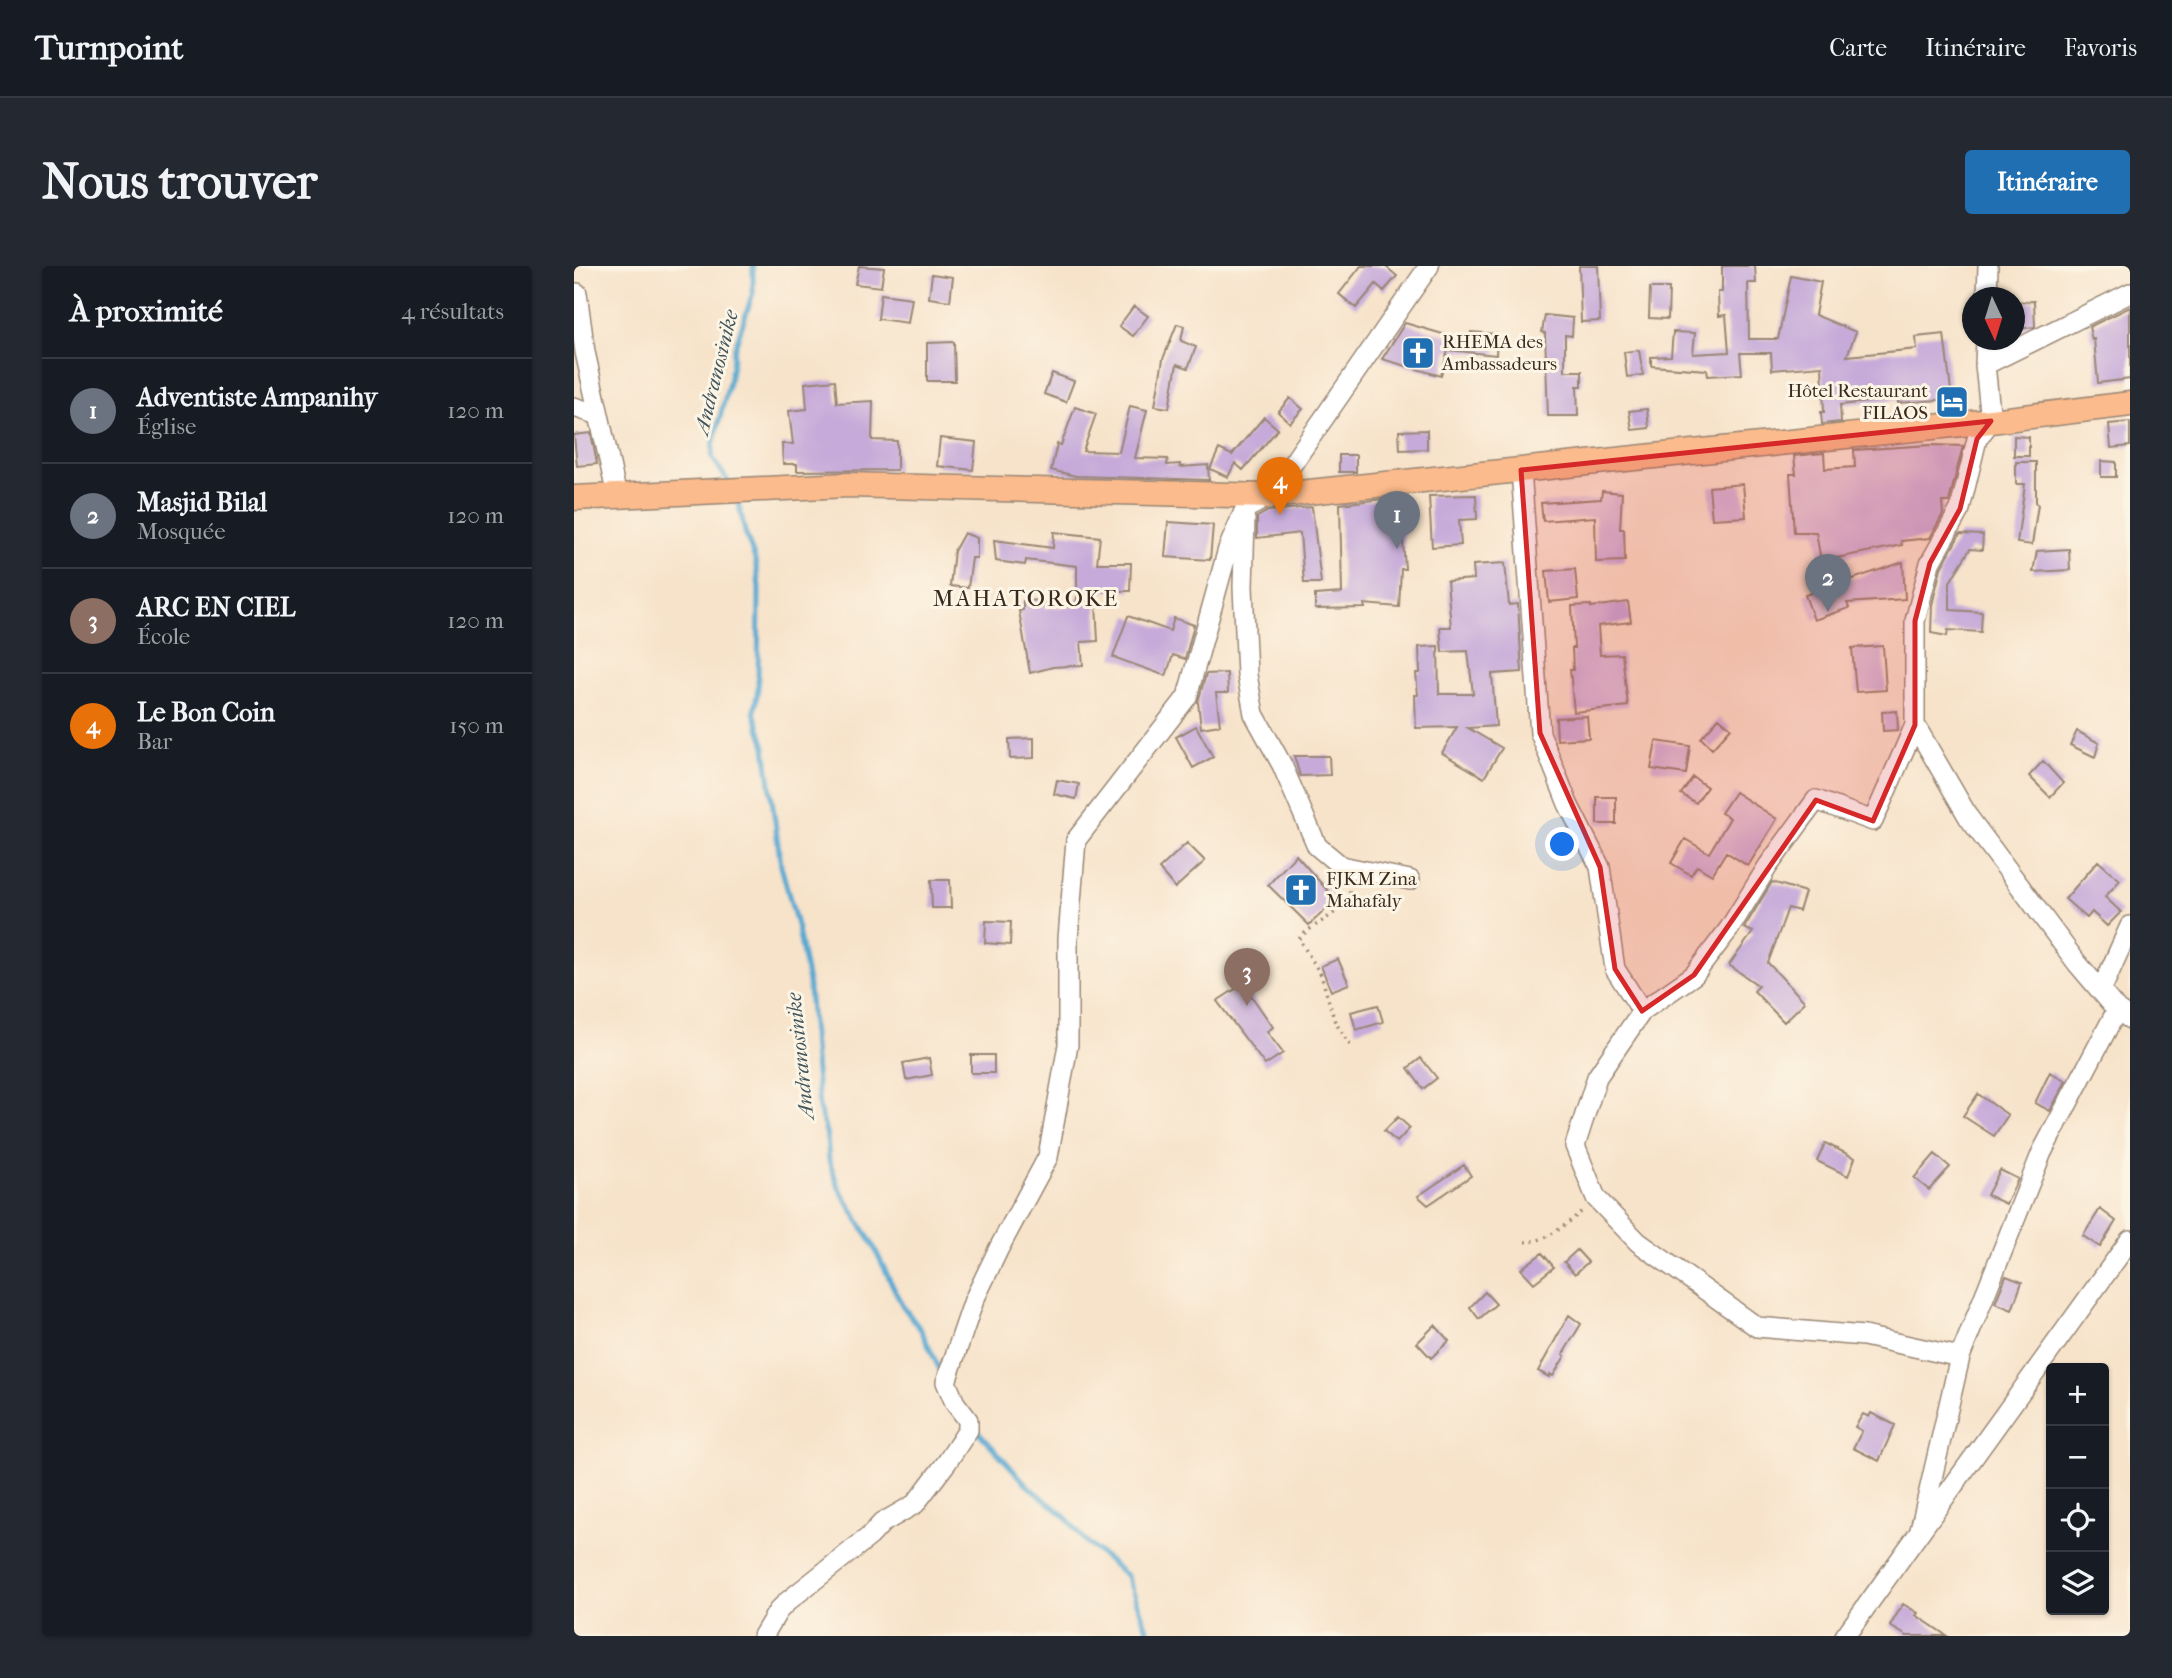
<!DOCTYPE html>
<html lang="fr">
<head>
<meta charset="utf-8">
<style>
	body { margin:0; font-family:"IM FELL French Canon",serif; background:#242831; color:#f1f3f6 }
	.controls { position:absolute; right:21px; bottom:21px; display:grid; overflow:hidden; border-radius:7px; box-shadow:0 2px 5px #0004 }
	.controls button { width:63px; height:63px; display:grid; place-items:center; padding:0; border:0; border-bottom:2px solid #363941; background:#171b24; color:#f1f3f6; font:35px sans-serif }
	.compass { position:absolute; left:1388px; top:21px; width:63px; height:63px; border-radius:50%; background:#171b24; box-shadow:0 2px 5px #0004; rotate:176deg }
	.you { position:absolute; left:989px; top:579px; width:24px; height:24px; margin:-18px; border:5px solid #fff; border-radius:50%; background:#1a73e8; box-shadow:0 0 0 10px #1a73e833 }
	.badge { display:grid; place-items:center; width:46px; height:46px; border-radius:50%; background:#1f6fb2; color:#fff; font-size:23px; font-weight:700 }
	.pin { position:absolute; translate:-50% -58px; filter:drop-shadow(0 2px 4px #0008) }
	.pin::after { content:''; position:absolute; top:37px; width:24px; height:21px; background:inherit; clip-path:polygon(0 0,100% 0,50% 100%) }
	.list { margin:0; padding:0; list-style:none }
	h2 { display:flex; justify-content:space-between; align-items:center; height:91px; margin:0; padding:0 28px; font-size:30px }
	h2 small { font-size:23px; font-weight:400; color:#9ea1a6 }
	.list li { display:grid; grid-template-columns:46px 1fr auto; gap:21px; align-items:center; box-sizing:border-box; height:105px; padding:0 28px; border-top:2px solid #363941 }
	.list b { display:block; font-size:26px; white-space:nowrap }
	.list p { margin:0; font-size:23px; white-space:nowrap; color:#9ea1a6 }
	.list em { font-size:23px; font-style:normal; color:#9ea1a6 }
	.icon { flex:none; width:38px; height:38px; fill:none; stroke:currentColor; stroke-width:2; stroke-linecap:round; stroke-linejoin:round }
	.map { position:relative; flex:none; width:1556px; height:1370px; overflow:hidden; border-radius:7px }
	header { display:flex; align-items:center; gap:42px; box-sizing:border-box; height:98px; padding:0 35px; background:#171b24; border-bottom:2px solid #363941 }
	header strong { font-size:33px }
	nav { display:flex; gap:38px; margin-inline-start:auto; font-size:24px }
	.intro { display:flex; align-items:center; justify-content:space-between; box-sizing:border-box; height:168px; padding:0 42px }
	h1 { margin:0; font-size:49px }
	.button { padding:18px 32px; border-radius:7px; background:#1f6fb2; color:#fff; font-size:24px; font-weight:700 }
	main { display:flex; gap:42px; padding:0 42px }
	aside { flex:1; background:#171b24; border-radius:7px; box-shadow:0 2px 5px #0004 }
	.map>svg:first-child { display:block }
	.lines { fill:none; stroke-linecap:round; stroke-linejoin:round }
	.stream { stroke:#56a8d1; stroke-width:5 }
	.building { fill:#c6aad9 }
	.minor-casing { stroke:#998674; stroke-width:22 }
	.major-casing { stroke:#998674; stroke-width:27 }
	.path { stroke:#998674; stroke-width:3.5; stroke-dasharray:2 5; stroke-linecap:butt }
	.minor { stroke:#fff; stroke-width:19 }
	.major { stroke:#fbbb8c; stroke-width:24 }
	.marked { fill:#d62828; fill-opacity:0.2; stroke:#d62828; stroke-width:5; stroke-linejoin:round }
	.labels { text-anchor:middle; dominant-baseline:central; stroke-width:6; stroke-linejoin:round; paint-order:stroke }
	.poi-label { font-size:19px; fill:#3b2a1e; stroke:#fcf5e5; text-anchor:start }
	.water-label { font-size:21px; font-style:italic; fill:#44565d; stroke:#fcf5e5 }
	.quarter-label { font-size:23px; letter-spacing:2px; fill:#3b2a1e; stroke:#fcf5e5 }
</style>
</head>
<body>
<header>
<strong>Turnpoint</strong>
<nav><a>Carte</a><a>Itinéraire</a><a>Favoris</a></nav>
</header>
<div class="intro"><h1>Nous trouver</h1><a class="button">Itinéraire</a></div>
<main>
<aside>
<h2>À proximité<small>4 résultats</small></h2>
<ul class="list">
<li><span class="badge" style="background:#6b7280">1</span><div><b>Adventiste Ampanihy</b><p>Église</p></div><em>120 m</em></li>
<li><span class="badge" style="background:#6b7280">2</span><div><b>Masjid Bilal</b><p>Mosquée</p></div><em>120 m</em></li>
<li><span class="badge" style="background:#8d6e63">3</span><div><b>ARC EN CIEL</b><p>École</p></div><em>120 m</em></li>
<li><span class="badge" style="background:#e8710a">4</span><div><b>Le Bon Coin</b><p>Bar</p></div><em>150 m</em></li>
</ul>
</aside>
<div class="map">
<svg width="1556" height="1370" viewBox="0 0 1556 1370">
	<rect width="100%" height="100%" fill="#fcf5e5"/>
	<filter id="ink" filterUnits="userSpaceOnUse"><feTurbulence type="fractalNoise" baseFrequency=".0143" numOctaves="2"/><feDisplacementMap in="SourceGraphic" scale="14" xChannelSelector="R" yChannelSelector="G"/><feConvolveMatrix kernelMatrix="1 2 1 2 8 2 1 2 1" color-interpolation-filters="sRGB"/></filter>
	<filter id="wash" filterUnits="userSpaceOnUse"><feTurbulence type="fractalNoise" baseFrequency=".00686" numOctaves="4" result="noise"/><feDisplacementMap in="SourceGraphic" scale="28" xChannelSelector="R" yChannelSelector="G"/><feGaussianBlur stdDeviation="1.57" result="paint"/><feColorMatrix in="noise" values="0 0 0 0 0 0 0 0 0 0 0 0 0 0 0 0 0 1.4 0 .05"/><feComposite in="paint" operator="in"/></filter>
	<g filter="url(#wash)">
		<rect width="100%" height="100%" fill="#f7e3ca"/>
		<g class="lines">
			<path class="stream" d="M 154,215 L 138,191 L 139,179 L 156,112 L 160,84 L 179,27 L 179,0
				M 164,235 L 171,266 L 181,294 L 185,321 L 184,422 L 180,446 L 191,481 L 207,600 L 224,663 L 235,722 L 245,842 L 253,870 L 255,895 L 265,922 L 299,979 L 328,1039 L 347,1064 L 368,1109
				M 399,1160 L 456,1222 L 491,1250 L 510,1274 L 553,1310 L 576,1370"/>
		</g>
		<g id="blocks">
			<path class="building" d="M 285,0 L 310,2 L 307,21 L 281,18 Z
				M 787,0 L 811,0 L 823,10 L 810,25 L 802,18 L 782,42 L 765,28 Z
				M 1005,0 L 1024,0 L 1026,55 L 1007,56 Z
				M 1148,0 L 1181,0 L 1182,17 L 1174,17 L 1175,73 L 1204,73 L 1217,10 L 1247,16 L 1241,49 L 1282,66 L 1273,90 L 1343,83 L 1342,71 L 1370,68 L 1378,133 L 1324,137 L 1324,133 L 1266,139 L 1267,156 L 1248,158 L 1247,146 L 1250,146 L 1248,100 L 1198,104 L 1197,87 L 1166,87 L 1168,108 L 1134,110 L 1133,104 L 1077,100 L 1077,91 L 1097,90 L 1099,66 L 1121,67 L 1119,88 L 1155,86 L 1152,49 L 1145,50 L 1144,26 L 1148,26 Z
				M 358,8 L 379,11 L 376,35 L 355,32 Z
				M 1076,22 L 1095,22 L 1094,53 L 1075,52 Z
				M 307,28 L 338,32 L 334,57 L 304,53 Z
				M 1460,35 L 1461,61 L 1441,63 L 1440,36 Z
				M 560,40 L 574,50 L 559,70 L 545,60 Z
				M 1556,41 L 1556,113 L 1524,117 L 1520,73 L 1518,74 L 1515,61 Z
				M 971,49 L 999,52 L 998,70 L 991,69 L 991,105 L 1008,105 L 1008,120 L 1003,120 L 1004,150 L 974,150 L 971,67 L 968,66 Z
				M 831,57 L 896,76 L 897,66 L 923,68 L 922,89 L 874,84 L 867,110 L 808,93 Z
				M 603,58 L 610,60 L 607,75 L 622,81 L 614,102 L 603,98 L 595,142 L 581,140 L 589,93 Z
				M 380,76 L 381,115 L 353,115 L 353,77 Z
				M 1065,84 L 1069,109 L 1053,111 L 1050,86 Z
				M 478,107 L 500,115 L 492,136 L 470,128 Z
				M 261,114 L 263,137 L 299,135 L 298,174 L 323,175 L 323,204 L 223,205 L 223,198 L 209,198 L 208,178 L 219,178 L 215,145 L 233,143 L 231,117 Z
				M 716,132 L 729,143 L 716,157 L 704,146 Z
				M 556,140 L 573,144 L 561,192 L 594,193 L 593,199 L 606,198 L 606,201 L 634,199 L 635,214 L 502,210 L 477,204 L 483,178 L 487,179 L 501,141 L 522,148 L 509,185 L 545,186 Z
				M 1073,143 L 1075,162 L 1058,164 L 1055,145 Z
				M 690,151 L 704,163 L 669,204 L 661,197 L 654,211 L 636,203 L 645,183 L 658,189 Z
				M 1556,156 L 1556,180 L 1537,182 L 1535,158 Z
				M 853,164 L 853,183 L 826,184 L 825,165 Z
				M 17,167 L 23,198 L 3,200 L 0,169 Z
				M 1440,170 L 1455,171 L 1455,190 L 1440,190 Z
				M 366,172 L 402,176 L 399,204 L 363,200 Z
				M 1356,179 L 1389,180 L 1375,236 L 1368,236 L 1369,248 L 1356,272 L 1327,275 L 1328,279 L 1247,295 L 1242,266 L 1220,266 L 1216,208 L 1222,208 L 1220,190 L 1250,187 L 1251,203 L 1281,201 L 1280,184 Z
				M 765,189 L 782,189 L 782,206 L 765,206 Z
				M 1527,195 L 1542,196 L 1542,211 L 1527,211 Z
				M 1442,196 L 1462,196 L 1462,237 L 1464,238 L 1458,279 L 1443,277 L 1451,218 L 1442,218 Z
				M 1169,218 L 1172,251 L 1138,253 L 1135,221 Z
				M 1028,225 L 1048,227 L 1046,263 L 1050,263 L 1051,295 L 1022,296 L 1021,251 L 969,255 L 967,237 L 1027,233 Z
				M 902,229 L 903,253 L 885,254 L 887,279 L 858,281 L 855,230 Z
				M 826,231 L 831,303 L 827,303 L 825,341 L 790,338 L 791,342 L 741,343 L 741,329 L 768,327 L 766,238 Z
				M 738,241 L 747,317 L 730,317 L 726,267 L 683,272 L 683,251 L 694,245 Z
				M 594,256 L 639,259 L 636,294 L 591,291 Z
				M 480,266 L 526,271 L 523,297 L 557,297 L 556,325 L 503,325 L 503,300 L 452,294 L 451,299 L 422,295 L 420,274 L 479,282 Z
				M 390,267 L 403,272 L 403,292 L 398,292 L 394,322 L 376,320 L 380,285 Z
				M 1386,268 L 1409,269 L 1408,284 L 1396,283 L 1376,316 L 1376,344 L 1408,346 L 1407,366 L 1374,364 L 1373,370 L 1357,367 L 1358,339 L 1367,302 Z
				M 1495,283 L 1496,304 L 1459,306 L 1463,285 Z
				M 1329,296 L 1331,333 L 1273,337 L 1275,342 L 1240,354 L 1231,329 Z
				M 931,297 L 935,339 L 944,338 L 948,406 L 918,408 L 922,460 L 894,462 L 928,482 L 910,512 L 868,487 L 883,461 L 842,462 L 841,429 L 844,429 L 842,407 L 846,407 L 845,381 L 864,380 L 865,428 L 899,428 L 894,385 L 868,386 L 866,361 L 877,361 L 873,315 L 900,313 L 899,299 Z
				M 1001,303 L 1004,333 L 975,336 L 972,305 Z
				M 503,331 L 522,338 L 524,375 L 507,376 L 509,399 L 479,401 L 456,407 L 445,345 L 449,344 L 449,335 L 470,334 L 470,342 L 502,340 Z
				M 1054,336 L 1057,356 L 1024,360 L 1026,389 L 1048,388 L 1054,440 L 1000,446 L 996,404 L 999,404 L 998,382 L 1000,382 L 998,340 L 1017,339 L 1017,341 Z
				M 554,350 L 596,365 L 600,352 L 620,359 L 611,393 L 599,389 L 592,410 L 539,391 Z
				M 1309,380 L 1312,424 L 1282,426 L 1278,382 Z
				M 653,407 L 654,427 L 642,427 L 646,459 L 627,462 L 624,436 L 632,408 Z
				M 1323,445 L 1324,464 L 1309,465 L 1308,446 Z
				M 1013,450 L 1015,472 L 983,474 L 982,452 Z
				M 1145,452 L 1157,462 L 1138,483 L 1127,472 Z
				M 622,460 L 639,491 L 619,502 L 602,471 Z
				M 1503,465 L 1525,477 L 1521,491 L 1496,479 Z
				M 460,472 L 460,492 L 436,493 L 435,473 Z
				M 1082,475 L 1116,480 L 1112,508 L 1077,503 Z
				M 720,490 L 755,490 L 756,509 L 726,510 Z
				M 1469,495 L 1489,517 L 1476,531 L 1455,510 Z
				M 1119,511 L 1133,521 L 1122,537 L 1107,528 Z
				M 483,514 L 505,518 L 502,533 L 480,528 Z
				M 1161,526 L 1203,553 L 1174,600 L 1152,586 L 1138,609 L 1123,600 L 1117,609 L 1097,597 L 1111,573 L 1135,587 L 1156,552 L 1147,547 Z
				M 1023,531 L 1042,531 L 1042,558 L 1023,558 Z
				M 613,577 L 631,595 L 601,622 L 585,603 Z
				M 722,589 L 762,634 L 735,659 L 694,619 Z
				M 1524,595 L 1546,614 L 1531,631 L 1547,646 L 1533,660 L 1518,646 L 1513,652 L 1491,633 Z
				M 357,614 L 376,614 L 377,642 L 358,642 Z
				M 1198,616 L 1231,626 L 1225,645 L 1214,642 L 1194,697 L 1231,736 L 1210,756 L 1180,725 L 1185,720 L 1155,699 L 1179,666 L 1170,662 Z
				M 412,655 L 437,656 L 436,679 L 411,677 Z
				M 764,693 L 775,718 L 757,725 L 747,700 Z
				M 669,718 L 699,761 L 693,766 L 709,787 L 691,799 L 643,735 Z
				M 804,739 L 809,756 L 782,764 L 777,746 Z
				M 397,789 L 420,789 L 420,807 L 397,807 Z
				M 355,792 L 358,809 L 332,814 L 329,797 Z
				M 847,792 L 863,812 L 849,823 L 834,802 Z
				M 1476,806 L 1492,815 L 1476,845 L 1461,837 Z
				M 1404,828 L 1434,849 L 1420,870 L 1389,850 Z
				M 824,851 L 836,862 L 823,876 L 810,865 Z
				M 1251,877 L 1281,892 L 1274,910 L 1243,895 Z
				M 1361,888 L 1376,901 L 1355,924 L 1340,912 Z
				M 890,899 L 897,910 L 854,939 L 844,930 Z
				M 1426,904 L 1444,913 L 1432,938 L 1413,929 Z
				M 1526,943 L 1542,955 L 1526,981 L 1509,970 Z
				M 1003,984 L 1014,996 L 1001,1008 L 990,996 Z
				M 968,987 L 980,1001 L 960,1017 L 947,1003 Z
				M 1432,1010 L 1448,1016 L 1438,1044 L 1421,1037 Z
				M 911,1026 L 922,1038 L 905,1053 L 896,1041 Z
				M 995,1049 L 1007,1058 L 989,1088 L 991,1090 L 979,1110 L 976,1108 L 975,1111 L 964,1105 Z
				M 861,1059 L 875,1075 L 857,1092 L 843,1077 Z
				M 1297,1147 L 1321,1159 L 1305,1195 L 1279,1182 L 1288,1165 L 1281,1161 L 1289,1148 L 1295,1151 Z
				M 1329,1338 L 1344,1347 L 1342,1349 L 1373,1370 L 1333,1370 L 1316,1360 Z"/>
		</g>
	</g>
	<g filter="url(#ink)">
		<use href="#blocks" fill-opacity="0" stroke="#998674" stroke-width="2"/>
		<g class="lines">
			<defs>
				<path id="minor" d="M 3,27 L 11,86 L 43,230
					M 1413,32 L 1414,0
					M 1412,74 L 1411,99 L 1417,155 L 1403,173 L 1386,243 L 1356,297 L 1341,355 L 1341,459 L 1395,552 L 1503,697 L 1543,744 L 1556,753
					M 1411,99 L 1556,27
					M 0,141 L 25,149
					M 947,204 L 966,467 L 994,538 L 1026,601 L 1041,703 L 1068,745
					M 671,253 L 669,321 L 673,409 L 680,448 L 708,499 L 743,580 L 767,600 L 836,614
					M 1341,459 L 1299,555 L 1242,534 L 1194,600 L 1155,663 L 1120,709 L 1068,745 L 1023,811 L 1001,880 L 1022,932 L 1064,976 L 1183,1061 L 1290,1070 L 1386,1091
					M 1527,725 L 1556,660
					M 1346,1264 L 1386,1091 L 1468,886 L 1543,744
					M 189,1370 L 204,1345 L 214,1335 L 296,1270 L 308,1257 L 341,1238 L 373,1196 L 394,1164 L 394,1154 L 381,1137 L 372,1116 L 400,1034 L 425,982 L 474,891 L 494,779 L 494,673 L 502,574 L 613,431 L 654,283 L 671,243 L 696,230 L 855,0
					M 1271,1370 L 1556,974"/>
				<path id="major" d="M 0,232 L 274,219 L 696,230 L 1417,155 L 1556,138"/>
			</defs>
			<use href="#minor" class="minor-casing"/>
			<use href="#major" class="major-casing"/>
			<path class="path" d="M 776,779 L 761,756 L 747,709 L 725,673 C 737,657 778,645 776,621
				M 951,976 C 972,976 992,959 1008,945"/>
			<use href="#minor" class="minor"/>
			<use href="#major" class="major"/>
		</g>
	</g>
	<path class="marked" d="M 1417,155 L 1403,173 L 1386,243 L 1356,297 L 1341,355 L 1341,459 L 1299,555 L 1242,534 L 1120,709 L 1068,745 L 1041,703 L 1026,601 L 966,467 L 947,204 Z"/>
	<defs>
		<symbol id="church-square" viewBox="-11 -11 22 22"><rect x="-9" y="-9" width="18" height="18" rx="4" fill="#1f6fb2" stroke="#fcf5e5"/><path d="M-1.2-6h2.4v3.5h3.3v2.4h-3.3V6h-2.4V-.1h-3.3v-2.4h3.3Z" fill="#fff"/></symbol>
		<symbol id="hotel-square" viewBox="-11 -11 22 22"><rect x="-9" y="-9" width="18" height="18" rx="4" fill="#1f6fb2" stroke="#fcf5e5"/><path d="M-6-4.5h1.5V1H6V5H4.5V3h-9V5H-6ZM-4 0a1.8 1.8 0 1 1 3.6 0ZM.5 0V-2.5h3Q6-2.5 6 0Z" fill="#fff"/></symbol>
	</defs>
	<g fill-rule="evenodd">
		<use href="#church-square" x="825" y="68" width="38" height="38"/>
		<use href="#hotel-square" x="1359" y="117" width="38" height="38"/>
		<use href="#church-square" x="708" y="605" width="38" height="38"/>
	</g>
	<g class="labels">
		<g class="poi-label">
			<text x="868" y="76">RHEMA des<tspan x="868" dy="22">Ambassadeurs</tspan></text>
			<text x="1354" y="125" text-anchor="end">Hôtel Restaurant<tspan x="1354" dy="22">FILAOS</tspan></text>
			<text x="752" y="613">FJKM Zina<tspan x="752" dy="22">Mahafaly</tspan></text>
		</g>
		<g class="water-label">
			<text transform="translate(142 106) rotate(-76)">Andranosinike</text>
			<text transform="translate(226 790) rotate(-96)">Andranosinike</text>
		</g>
		<g class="quarter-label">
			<text x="452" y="332">MAHATOROKE</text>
		</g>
	</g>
</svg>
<div class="controls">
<button>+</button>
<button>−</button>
<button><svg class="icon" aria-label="locate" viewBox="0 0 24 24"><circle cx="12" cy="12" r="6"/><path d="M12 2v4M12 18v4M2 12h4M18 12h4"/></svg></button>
<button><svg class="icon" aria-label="layers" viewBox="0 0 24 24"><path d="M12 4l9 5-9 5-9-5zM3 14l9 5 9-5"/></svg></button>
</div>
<svg class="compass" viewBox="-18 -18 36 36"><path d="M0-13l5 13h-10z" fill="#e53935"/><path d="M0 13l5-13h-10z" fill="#9ea1a6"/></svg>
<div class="you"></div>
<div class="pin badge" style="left:823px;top:283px;background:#6b7280">1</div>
<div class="pin badge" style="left:1254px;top:346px;background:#6b7280">2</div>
<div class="pin badge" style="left:673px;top:740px;background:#8d6e63">3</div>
<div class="pin badge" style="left:706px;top:249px;background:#e8710a">4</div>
</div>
</main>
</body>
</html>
